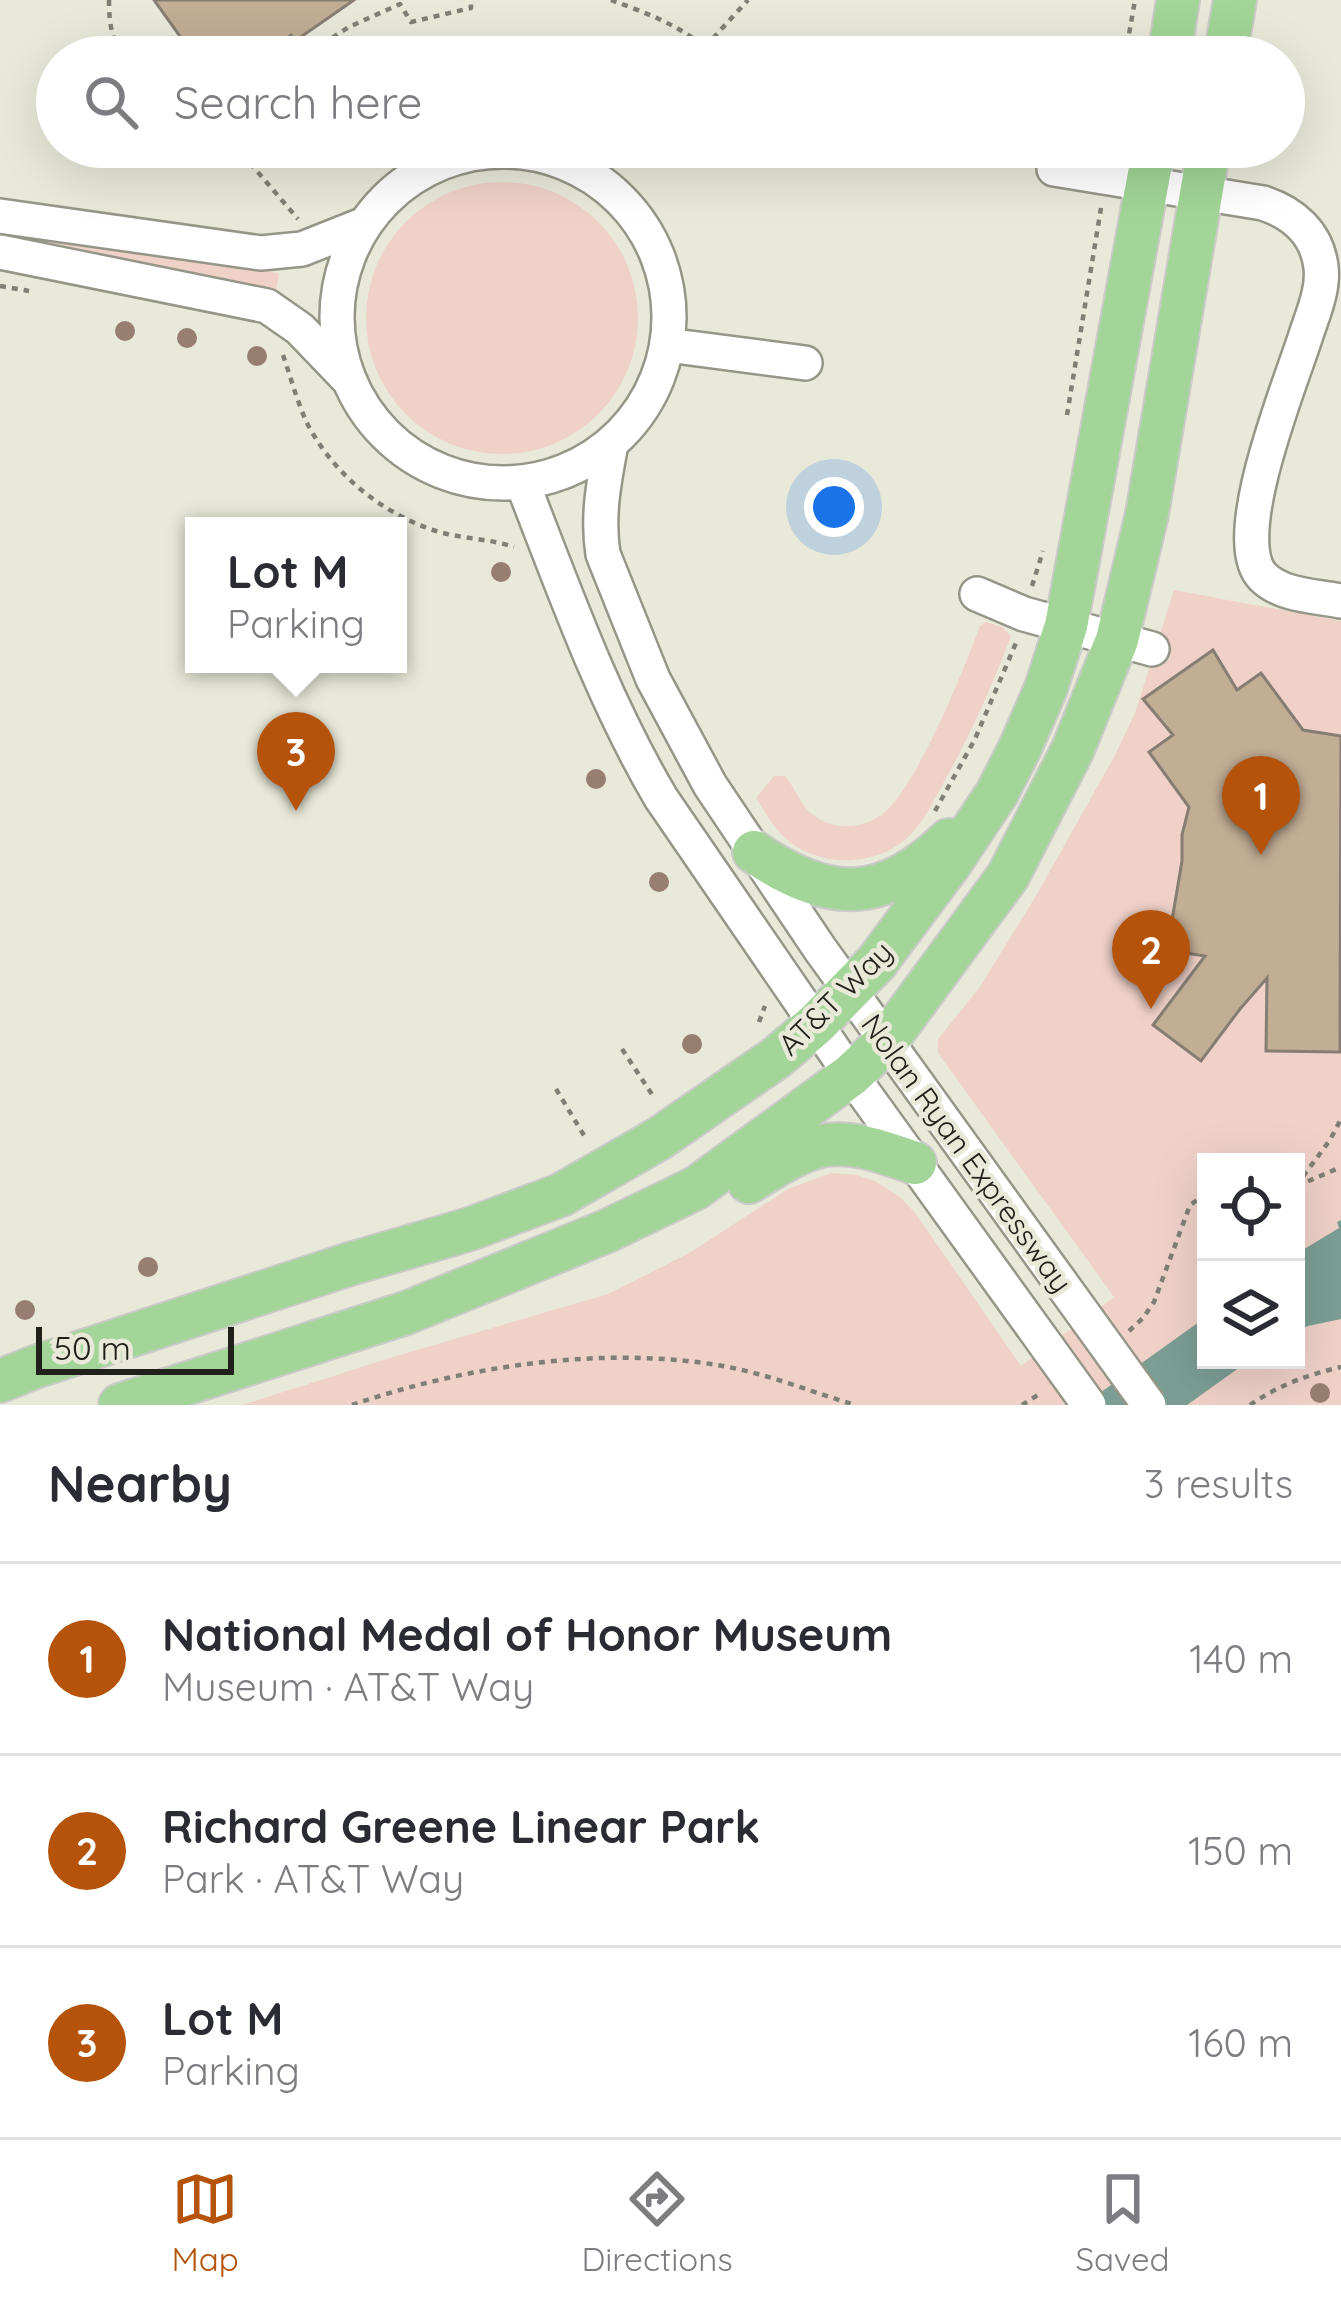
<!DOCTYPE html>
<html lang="en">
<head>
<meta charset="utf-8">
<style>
	body { margin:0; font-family:Quicksand,sans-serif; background:#f7f7f7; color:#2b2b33 }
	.controls { position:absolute; right:36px; bottom:36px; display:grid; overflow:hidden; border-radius:0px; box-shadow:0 12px 48px #0002 }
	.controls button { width:108px; height:108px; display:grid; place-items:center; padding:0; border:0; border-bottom:3px solid #e1e1e2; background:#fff; color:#2b2b33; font:60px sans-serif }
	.scale { position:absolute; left:36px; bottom:30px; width:198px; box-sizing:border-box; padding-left:12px; border:6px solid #21211b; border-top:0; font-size:33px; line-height:42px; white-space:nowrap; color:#21211b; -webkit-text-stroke:9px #e9e9da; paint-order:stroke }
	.you { position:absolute; left:834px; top:507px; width:42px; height:42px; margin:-30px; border:9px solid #fff; border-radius:50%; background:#1a73e8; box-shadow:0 0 0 18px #1a73e833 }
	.badge { display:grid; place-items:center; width:78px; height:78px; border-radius:50%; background:#b45309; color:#fff; font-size:39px; font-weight:700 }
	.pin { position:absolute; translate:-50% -99px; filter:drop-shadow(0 3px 6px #0008) }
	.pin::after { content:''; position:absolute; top:63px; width:42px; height:36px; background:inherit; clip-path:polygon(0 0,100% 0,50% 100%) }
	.popup { position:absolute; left:185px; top:517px; width:222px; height:156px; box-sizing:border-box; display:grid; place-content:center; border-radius:0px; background:#fff; filter:drop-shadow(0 3px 9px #0005); font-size:39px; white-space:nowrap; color:#7c7c81 }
	.popup b { font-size:45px; color:#2b2b33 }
	.popup::after { content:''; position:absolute; left:50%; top:100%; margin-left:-24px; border:24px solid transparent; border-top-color:#fff }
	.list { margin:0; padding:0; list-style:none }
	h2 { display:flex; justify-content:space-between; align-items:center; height:156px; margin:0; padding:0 48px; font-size:51px }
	h2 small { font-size:39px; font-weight:400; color:#7c7c81 }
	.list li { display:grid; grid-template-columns:78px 1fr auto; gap:36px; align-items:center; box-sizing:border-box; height:192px; padding:0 48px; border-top:3px solid #e1e1e2 }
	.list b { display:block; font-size:45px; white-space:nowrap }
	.list p { margin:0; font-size:39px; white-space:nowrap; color:#7c7c81 }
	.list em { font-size:39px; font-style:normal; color:#7c7c81 }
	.icon { flex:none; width:66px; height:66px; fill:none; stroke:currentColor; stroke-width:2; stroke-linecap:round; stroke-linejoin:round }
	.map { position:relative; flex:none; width:1341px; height:1405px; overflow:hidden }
	.search { position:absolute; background:#fff; box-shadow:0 12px 48px #0002; left:36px; right:36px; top:36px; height:132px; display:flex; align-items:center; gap:30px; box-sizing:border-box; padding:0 42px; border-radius:66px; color:#7c7c81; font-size:45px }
	.sheet { height:732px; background:#fff }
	nav { display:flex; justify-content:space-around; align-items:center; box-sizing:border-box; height:168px; border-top:3px solid #e1e1e2; background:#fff; font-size:33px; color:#7c7c81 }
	nav a { display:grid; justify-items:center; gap:6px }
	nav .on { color:#b45309 }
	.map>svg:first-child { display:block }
	.green { fill:#efd1c8; fill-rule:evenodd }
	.water { fill:#7c9e94 }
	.building { fill:#c2ad95; stroke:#877d73; stroke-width:3 }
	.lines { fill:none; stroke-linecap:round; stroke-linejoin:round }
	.minor-casing { stroke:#969688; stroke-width:38 }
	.major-casing { stroke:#cacac8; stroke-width:46 }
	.path { stroke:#7f7f75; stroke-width:4.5; stroke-dasharray:6 6; stroke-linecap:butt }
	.minor { stroke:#fff; stroke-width:33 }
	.major { stroke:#a2d597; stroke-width:42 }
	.minor-bridge-casing { stroke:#969688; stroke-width:38; stroke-linecap:butt }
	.minor-bridge { stroke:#fff; stroke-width:33 }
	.tree { fill:#977e70 }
	.labels { text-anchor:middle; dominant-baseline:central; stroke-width:9; stroke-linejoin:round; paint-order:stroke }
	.street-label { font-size:30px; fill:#21211b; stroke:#e9e9da }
</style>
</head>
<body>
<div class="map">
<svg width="1341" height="1405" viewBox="0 0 1341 1405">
	<rect width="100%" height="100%" fill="#e9e9da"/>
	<path class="green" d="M366 318a136 136 0 1 1 272 0a136 136 0 1 1-272 0Z
		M 50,240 L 279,273 L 276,292 L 53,247 L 46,245 L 46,241 Z
		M 1174,590 L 1341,621 L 1341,1405 L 242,1405 L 393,1357 L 608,1294 L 691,1252 L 788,1189 L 831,1173 L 857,1175 L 875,1181 L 900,1197 L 916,1214 L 1021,1366 L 1114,1297 L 938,1053 L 938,1039 L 980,987 L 1037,894 L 1114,757 L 1135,713 ZM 1206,1162 L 1296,1162 L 1296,1360 L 1206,1360 Z
		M 986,622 L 1002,627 L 1011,636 C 992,686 971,734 945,780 C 935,799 925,820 910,835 C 878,868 816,869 783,836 C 772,825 764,811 756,798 L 774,776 L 785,776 C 797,790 801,809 819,819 C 838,830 863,828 881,815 C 916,790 964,669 980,626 Z"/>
	<path class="water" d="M 1341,1220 L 1341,1319 L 1308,1326 L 1296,1331 L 1296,1254 L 1339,1228 L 1337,1222 Z
		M 1206,1317 L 1206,1360 L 1250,1360 L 1187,1405 L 1083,1405 Z"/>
	<path class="building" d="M 154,0 L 354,0 L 295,41 L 291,35 L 260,57 L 174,57 L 170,52 L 184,42 Z
		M 1213,650 L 1237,690 L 1261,673 L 1303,730 L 1341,736 L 1340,1052 L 1266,1051 L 1267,978 L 1240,1009 L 1201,1061 L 1153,1025 L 1205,956 L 1167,950 L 1182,861 L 1182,835 L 1189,807 L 1149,752 L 1173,735 L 1143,699 Z"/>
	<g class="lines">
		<defs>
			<path id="minor" d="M337 317a166 166 0 1 1 332 0a166 166 0 1 1-332 0Z
				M 1054,169 L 1263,203 C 1293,213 1317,233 1321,267 C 1324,290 1312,316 1305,338 C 1290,385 1226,540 1263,577 C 1282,596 1316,596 1341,601
				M 0,216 L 261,253 L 302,249 L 365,224
				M 0,252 L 267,306 L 300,329 L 347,378
				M 667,345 L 805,363
				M 611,444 C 604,481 597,516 603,554 L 653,679 L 710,785 L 820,949 L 1087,1319
				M 522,482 C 564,589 602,698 661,798 L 851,1075 L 1048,1348
				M 977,594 L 1024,614 L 1152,649"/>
			<path id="major" d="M 1169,57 L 1178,0
				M 1225,57 L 1235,0
				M 754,852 C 829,903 883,904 949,840
				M 749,1182 C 821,1137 834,1134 915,1163
				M 0,1381 L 35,1367 L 350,1264 L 470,1229 L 561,1195 L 660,1138 L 776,1058 L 816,1024 L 876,963 L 949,865 L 997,793 L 1020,748 L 1046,688 L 1066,626 L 1154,147
				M 120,1405 L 406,1313 L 607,1231 L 696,1188 L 851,1075 L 886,1042 L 1008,876 L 1073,749 L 1117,640 L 1147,514 L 1209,147"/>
		</defs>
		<use href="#minor" class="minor-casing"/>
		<use href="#major" class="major-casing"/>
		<path class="path" d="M 109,0 C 109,20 111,40 123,57
			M 611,0 C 646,13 689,28 714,57
			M 705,47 L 748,0
			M 159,57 L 176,45
			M 302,57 L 349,27 L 400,4 L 411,22 L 471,8 L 471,0
			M 1125,57 L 1135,0
			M 250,163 L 298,219
			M 0,286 L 29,291
			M 283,355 C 291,378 297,402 308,425 C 334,474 380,512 433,530 C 459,539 488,538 514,547
			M 1067,415 L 1101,208
			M 1032,586 L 1043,551
			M 935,811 L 975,739 L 1016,643
			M 759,1022 L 765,1006
			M 622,1049 L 653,1096
			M 556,1089 L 585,1137
			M 1296,1186 L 1330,1140 L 1341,1119
			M 1297,1186 L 1341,1167
			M 1129,1331 L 1143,1318 L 1154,1302 L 1190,1205 L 1206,1194
			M 352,1405 C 465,1366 604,1345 723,1366 C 768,1374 812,1392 855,1405
			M 1022,1405 L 1041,1393
			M 1250,1405 C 1279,1385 1307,1375 1341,1367"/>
		<use href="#minor" class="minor"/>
		<use href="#major" class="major"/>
		<defs>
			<path id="minor-bridge" d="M 1087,1319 L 1149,1405
				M 1048,1348 L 1089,1405"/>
		</defs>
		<use href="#minor-bridge" class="minor-bridge-casing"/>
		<use href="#minor-bridge" class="minor-bridge"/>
	</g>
	<g class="tree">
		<circle cx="125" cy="331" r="10"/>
		<circle cx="187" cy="338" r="10"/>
		<circle cx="257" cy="356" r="10"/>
		<circle cx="501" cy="572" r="10"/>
		<circle cx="596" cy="779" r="10"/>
		<circle cx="659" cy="882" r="10"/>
		<circle cx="692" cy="1044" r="10"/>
		<circle cx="148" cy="1267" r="10"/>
		<circle cx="25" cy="1310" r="10"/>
		<circle cx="1320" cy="1393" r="10"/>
	</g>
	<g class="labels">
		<g class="street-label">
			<text transform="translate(835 998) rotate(-45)">AT&amp;T Way</text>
			<text transform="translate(967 1153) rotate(54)">Nolan Ryan Expressway</text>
		</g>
	</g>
</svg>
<div class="controls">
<button><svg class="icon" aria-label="locate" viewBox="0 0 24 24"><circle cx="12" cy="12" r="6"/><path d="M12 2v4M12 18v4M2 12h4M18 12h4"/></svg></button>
<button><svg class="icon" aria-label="layers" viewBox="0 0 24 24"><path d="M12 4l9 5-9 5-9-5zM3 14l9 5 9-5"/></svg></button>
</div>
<div class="scale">50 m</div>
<div class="you"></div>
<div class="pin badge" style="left:1261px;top:855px">1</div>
<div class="pin badge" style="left:1151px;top:1009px">2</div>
<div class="pin badge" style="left:296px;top:811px">3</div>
<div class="popup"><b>Lot M</b>Parking</div>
<div class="search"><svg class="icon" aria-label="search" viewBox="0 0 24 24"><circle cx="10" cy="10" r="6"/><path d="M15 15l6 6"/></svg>Search here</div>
</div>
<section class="sheet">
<h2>Nearby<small>3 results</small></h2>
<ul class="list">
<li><span class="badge">1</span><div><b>National Medal of Honor Museum</b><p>Museum · AT&amp;T Way</p></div><em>140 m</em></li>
<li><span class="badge">2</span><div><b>Richard Greene Linear Park</b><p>Park · AT&amp;T Way</p></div><em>150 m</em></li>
<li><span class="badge">3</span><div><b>Lot M</b><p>Parking</p></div><em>160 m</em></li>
</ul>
</section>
<nav>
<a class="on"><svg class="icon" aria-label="map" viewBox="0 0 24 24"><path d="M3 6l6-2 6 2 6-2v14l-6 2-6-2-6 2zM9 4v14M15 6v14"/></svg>Map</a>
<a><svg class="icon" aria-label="directions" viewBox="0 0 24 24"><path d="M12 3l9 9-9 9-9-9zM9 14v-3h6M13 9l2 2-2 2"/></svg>Directions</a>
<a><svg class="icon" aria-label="saved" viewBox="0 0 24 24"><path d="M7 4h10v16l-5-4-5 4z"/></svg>Saved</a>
</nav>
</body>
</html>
